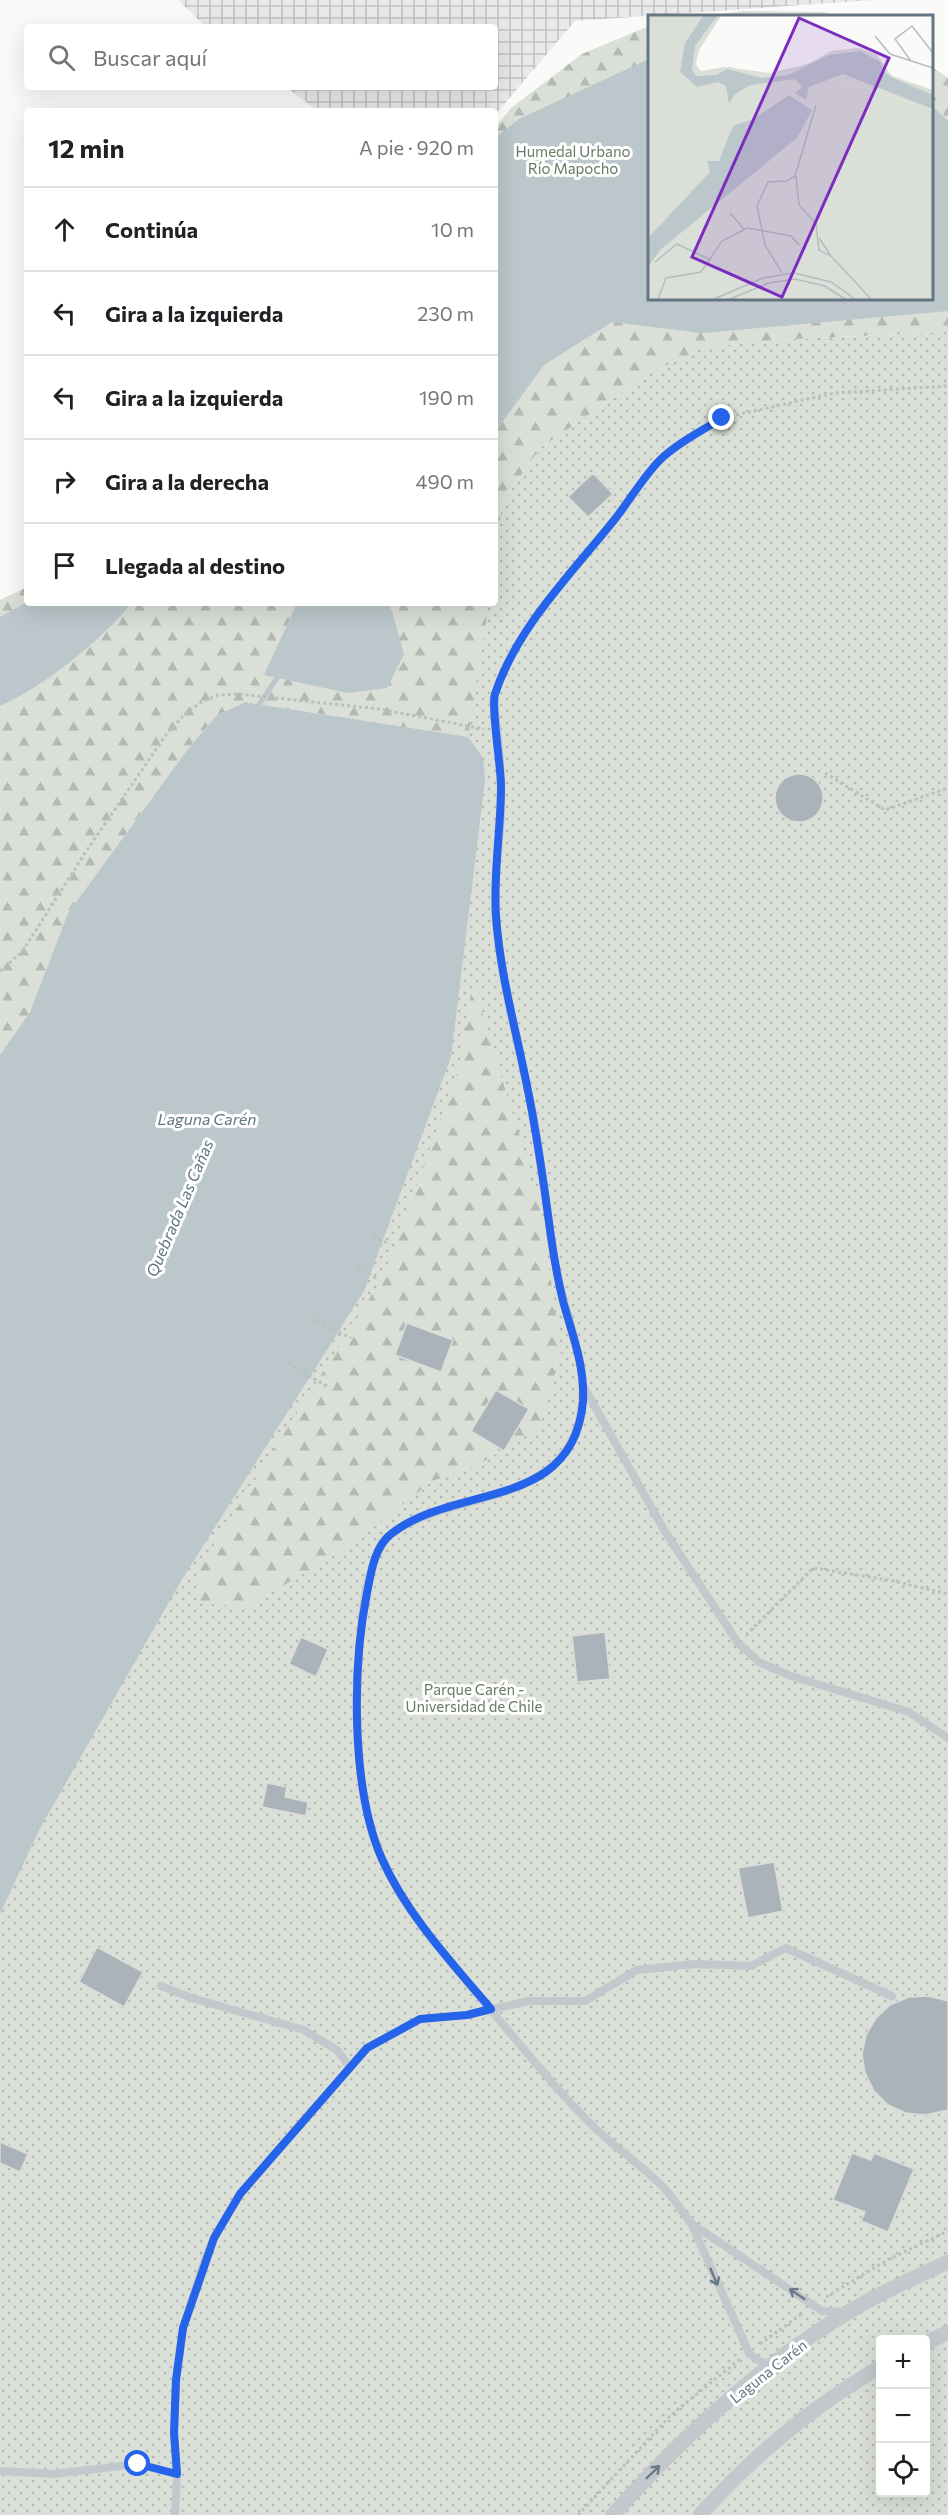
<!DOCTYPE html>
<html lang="es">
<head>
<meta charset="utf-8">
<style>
	body { margin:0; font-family:Commissioner,sans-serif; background:#f6f6f6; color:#202124 }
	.controls { position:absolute; right:18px; bottom:18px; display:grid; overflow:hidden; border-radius:6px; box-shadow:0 6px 24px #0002 }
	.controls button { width:54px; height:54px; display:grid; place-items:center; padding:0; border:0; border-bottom:2px solid #e0e0e0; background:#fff; color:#202124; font:30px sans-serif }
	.stop { position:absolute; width:18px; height:18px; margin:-14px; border:4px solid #2563eb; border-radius:50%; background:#fff }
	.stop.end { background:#2563eb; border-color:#fff; box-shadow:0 2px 6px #0008 }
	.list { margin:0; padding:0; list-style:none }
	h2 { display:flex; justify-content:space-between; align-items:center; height:78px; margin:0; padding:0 24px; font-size:26px }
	h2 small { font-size:20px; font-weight:400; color:#757577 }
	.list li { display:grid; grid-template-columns:39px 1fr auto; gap:18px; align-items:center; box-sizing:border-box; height:84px; padding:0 24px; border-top:2px solid #e0e0e0 }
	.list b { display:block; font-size:22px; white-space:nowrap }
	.list em { font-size:20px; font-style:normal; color:#757577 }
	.icon { flex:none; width:33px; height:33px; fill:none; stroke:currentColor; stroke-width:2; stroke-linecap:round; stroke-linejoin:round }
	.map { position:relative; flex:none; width:948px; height:2515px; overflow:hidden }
	.search { position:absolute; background:#fff; box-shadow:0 6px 24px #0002; left:24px; top:24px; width:474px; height:66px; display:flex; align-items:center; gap:15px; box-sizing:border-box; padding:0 21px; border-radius:6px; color:#757577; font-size:22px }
	.panel { position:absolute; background:#fff; box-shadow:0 6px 24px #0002; left:24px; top:108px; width:474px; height:498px; border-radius:6px }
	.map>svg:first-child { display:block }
	.industrial { fill:url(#industrial-grid) }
	.grass { fill:url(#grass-dots); fill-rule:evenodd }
	.forest { fill:url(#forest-firs) }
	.water { fill:#bbc7cb }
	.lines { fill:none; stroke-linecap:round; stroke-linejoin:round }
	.stream { stroke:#bbc7cb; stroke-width:5 }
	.building { fill:#aab3b9; stroke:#dcdcda; stroke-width:1.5 }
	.path { stroke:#bbbfc2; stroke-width:3; stroke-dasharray:3 3; stroke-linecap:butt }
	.lane { stroke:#c3c8cc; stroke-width:8 }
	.street { stroke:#c3c8cc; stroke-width:15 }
	.oneway { stroke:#6a7a87 }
	.route { stroke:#2563eb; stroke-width:8 }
	.labels { text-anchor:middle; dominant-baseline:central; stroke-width:6; stroke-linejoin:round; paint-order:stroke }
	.park-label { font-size:15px; fill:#687a64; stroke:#fff }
	.street-label { font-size:15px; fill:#657683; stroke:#fff }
	.water-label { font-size:16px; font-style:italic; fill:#60757c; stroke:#fff }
	.inset-road { fill:none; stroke:#b5bdc2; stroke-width:1.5 }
	.view { fill:#7b2cbf; fill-opacity:0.15; stroke:#7b2cbf; stroke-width:3 }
	.inset-edge { fill:none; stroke:#657683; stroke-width:3 }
</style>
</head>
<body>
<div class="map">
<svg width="948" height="2515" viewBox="0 0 948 2515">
	<defs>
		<pattern id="industrial-grid" width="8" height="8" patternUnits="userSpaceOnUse" patternTransform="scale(1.5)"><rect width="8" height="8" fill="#e8e9e9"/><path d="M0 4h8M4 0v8" fill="none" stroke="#c0c1c2"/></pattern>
		<pattern id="grass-dots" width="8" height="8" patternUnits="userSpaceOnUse" patternTransform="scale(1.5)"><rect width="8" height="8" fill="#dadfd7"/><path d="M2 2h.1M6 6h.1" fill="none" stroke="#b4b9b4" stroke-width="1.8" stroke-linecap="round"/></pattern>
		<pattern id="forest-firs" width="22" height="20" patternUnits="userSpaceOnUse" patternTransform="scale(1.5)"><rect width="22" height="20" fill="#dadfd7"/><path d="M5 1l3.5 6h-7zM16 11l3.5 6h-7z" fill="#b4b9b4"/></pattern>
	</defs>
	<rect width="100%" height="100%" fill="#fafaf8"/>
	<path class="industrial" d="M 178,0 L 873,0 L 575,21 L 495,115 L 495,111 L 318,111 L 286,87 L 495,87 L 495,27 L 206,27 Z"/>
	<path class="grass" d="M 948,332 L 948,2515 L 0,2515 L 0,1055 L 30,1012 L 68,913 L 489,603 L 495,603 L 495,567 L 502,503 L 540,448 L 652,372 L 705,347 L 794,339 ZM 880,2340 L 926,2340 L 926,2492 L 880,2492 Z"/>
	<path class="forest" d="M 743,11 L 823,12 L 836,16 L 707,16 Z
		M 649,26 L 650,298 L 932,298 L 932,67 L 948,78 L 948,332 L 794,339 L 705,347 L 652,372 L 540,448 L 502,503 L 495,567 L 495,128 L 511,108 L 582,54 Z
		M 27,587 L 27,603 L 489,603 L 468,737 L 245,702 L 216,716 L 187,750 L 68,913 L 30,1012 L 0,1055 L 0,600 Z
		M 474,975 L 486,1028 L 540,1201 L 561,1352 L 539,1428 L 478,1465 L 432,1481 L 350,1546 L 247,1607 L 198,1603 L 197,1572 L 384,1275 L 459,1068 Z"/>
	<path class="water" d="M 649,59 L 650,298 L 932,298 L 932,106 L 948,121 L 948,311 L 702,333 L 612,322 L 544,365 L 495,432 L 495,138 L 519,119 Z
		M 27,602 L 132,603 C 100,641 45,686 0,706 L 0,617 Z
		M 297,603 L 387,603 L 392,611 L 404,654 L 387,688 L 348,693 L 264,675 Z
		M 245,702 L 468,737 L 483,758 L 485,780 L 451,1057 L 364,1291 L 181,1581 L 39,1830 L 0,1914 L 0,1055 L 30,1012 L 68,913 L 187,750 L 216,716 Z"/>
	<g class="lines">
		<path class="stream" d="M 256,709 L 281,672"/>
	</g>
	<path class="building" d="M 593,473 L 613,494 L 588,517 L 568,497 Z
		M775 798a24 24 0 1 1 48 0a24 24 0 1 1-48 0Z
		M 407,1323 L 453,1340 L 441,1372 L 395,1355 Z
		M 496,1390 L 529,1409 L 504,1451 L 471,1431 Z
		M 605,1632 L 610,1679 L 577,1682 L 572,1636 Z
		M 301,1637 L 328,1649 L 316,1677 L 289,1664 Z
		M 267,1783 L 287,1787 L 285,1797 L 308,1802 L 306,1816 L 262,1807 Z
		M 774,1862 L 783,1911 L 748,1918 L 738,1868 Z
		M 97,1947 L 143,1972 L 124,2007 L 79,1982 Z
		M 928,1996 L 948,2001 L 948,2110 L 925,2115 L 906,2113 L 888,2105 L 874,2091 L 865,2073 L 862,2054 L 866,2035 L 876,2018 L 890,2005 L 909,1997 Z
		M 0,2142 L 28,2154 L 20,2172 L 0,2163 Z
		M 852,2153 L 871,2160 L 874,2153 L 914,2169 L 888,2232 L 861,2221 L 865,2212 L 833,2200 Z"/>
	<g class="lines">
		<path class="path" d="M 497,689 L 523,634 L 661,458 L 722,418 L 835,393 L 948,386
			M 825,773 L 885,810 L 948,788
			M 0,971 L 22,952 L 85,853 L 168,732 L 186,713 L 201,702 L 218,695 L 239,694 L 379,709 L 484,729
			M 373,1237 L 390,1244
			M 358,1267 L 376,1278
			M 312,1319 L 351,1338
			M 288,1363 L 328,1387
			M 746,1635 L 813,1568 L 889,1580 L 948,1594
			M 826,2297 L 889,2259 L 948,2231
			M 760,2344 L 803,2313
			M 578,2515 L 671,2415 L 740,2359"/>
		<path class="lane" d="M 493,699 C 499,738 502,776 501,815 C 499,851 493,885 496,922 C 502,987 520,1050 533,1114 C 543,1167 547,1221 557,1273 C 567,1321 592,1372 579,1421 C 561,1494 478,1494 420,1518 C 407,1524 392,1530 384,1542 C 362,1575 360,1634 358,1672 C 355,1729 359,1805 381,1857 C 403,1910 453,1965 490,2009 C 524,2049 558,2092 596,2129 C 618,2150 643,2166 664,2188 C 674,2199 682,2211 691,2223 L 749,2353 L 759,2361 L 772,2365
			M 584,1387 L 664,1530 L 738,1643 L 759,1662 L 791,1676 L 909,1712 L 948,1738
			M 161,1986 L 192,1998 L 304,2030 L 337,2050 L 349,2066
			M 692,2224 L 822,2311 L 843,2312
			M 0,2471 L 53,2474 L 138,2464 L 177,2474
			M 175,2515 L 177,2474 L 174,2433 L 176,2380 L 183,2328 L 204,2262 L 214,2238 L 240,2194 L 367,2048 L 420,2019 L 467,2015 L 528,2001 L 585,2001 L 637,1970 L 695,1964 L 751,1966 L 786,1948 L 892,1996"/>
		<path class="street" d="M 926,2343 L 948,2332
			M 613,2515 C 681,2438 762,2364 850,2311 C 882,2292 915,2277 948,2262
			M 700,2515 C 752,2457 813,2406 880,2367"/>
	</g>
	<defs><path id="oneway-shaft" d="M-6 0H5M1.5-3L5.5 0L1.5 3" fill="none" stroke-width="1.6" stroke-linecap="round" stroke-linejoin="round" transform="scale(1.5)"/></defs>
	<g class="oneway">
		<use href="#oneway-shaft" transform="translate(714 2277) rotate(67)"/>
		<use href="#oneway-shaft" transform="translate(797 2294) rotate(-146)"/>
		<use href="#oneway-shaft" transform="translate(653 2472) rotate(-44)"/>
	</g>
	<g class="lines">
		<path class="route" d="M 138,2464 L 177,2474 L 174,2433 L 176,2380 L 183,2328 L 214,2238 L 240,2194 L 367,2048 L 420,2019 L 467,2015 L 491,2009 C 452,1963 407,1915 382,1859 C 351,1789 352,1668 367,1593 C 371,1573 374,1547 391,1534 C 455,1483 574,1512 583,1401 C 585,1366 572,1334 563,1301 C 558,1280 554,1258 551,1237 C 544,1184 537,1133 526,1081 C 515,1026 500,973 496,916 C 493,873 501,830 501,786 C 501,766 491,708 495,694 C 517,627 572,573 615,519 C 630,500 643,477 660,460 C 677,443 702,431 722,418"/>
	</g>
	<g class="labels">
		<g class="park-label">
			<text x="573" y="151">Humedal Urbano<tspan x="573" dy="17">Río Mapocho</tspan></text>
			<text x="474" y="1689">Parque Carén -<tspan x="474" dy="17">Universidad de Chile</tspan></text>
		</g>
		<g class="street-label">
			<text transform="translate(768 2371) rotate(-38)">Laguna Carén</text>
		</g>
		<g class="water-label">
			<text x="207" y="1118">Laguna Carén</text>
			<text transform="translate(179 1208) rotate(-67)">Quebrada Las Cañas</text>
		</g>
	</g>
	<g transform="translate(648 15)">
		<rect width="285" height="285" fill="#fafaf8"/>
		<path d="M 0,1 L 54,1 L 47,51 L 54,56 L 76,52 L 121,58 L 160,49 L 183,36 L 208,33 L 241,60 L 285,75 L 285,92 L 216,58 L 148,75 L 95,106 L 144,80 L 197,66 L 285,96 L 285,284 L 0,284 Z" fill="#dadfd7"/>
		<path d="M 54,1 L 73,1 L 51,35 L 48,48 L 52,59 L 82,52 L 106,59 L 130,60 L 195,35 L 211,33 L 228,39 L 244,61 L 285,76 L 285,96 L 197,66 L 177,72 L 164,93 L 144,80 L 95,106 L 83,98 L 81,72 L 74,68 L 46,70 L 37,34 ZM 154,116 L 151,140 L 141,161 L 102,164 L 133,140 Z" fill="#dadfd7"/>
		<path d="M 29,235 L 43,240 L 43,250 L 35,254 L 28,253 L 27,258 L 27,247 L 36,248 L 29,243 L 15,254 L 0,255 L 3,248 L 13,249 Z" fill="#dadfd7"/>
		<path d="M 55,1 L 69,1 L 47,31 L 44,54 L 48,61 L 69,60 L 79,54 L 114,63 L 140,60 L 181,40 L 212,36 L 232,47 L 237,58 L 245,63 L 285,80 L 285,94 L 195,59 L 161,72 L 158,85 L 147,78 L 154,72 L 147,64 L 102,70 L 86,80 L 81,89 L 78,71 L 70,67 L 49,72 L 32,57 L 37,28 ZM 141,80 L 164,95 L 149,123 L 13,234 L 0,252 L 0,223 L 62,157 L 59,146 L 71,146 L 85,111 L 105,104 Z" fill="#bbc7cb"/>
		<path class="inset-road" d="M 227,21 L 242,39 L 285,53M 263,46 L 247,24 L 264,11 L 285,38M 148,161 L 151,190 L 168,209 L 171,235 L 183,241 L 223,284M 82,198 L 96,214M 171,223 L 183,241M 7,247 L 29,229 L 63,245M 134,258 L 117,230 L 109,191 L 120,167 L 139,166 L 147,161 L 168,90M 10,284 L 18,263 L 53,257 L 74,226 L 99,213 L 143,221 L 151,230M 66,284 L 115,263 L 146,258 L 183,267 L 207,284M 82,284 L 121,268 L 147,264 L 177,271 L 197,284"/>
		<path class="view" d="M 151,3 L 241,43 L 134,282 L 44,242 Z"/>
		<rect width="285" height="285" class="inset-edge"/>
	</g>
</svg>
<div class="controls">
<button>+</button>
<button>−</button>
<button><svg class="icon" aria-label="locate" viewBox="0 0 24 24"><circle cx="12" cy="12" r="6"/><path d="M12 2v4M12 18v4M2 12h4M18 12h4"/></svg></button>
</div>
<div class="stop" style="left:138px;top:2464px"></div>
<div class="stop end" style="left:722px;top:418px"></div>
<div class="search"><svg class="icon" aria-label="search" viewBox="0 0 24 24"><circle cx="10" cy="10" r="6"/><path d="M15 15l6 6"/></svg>Buscar aquí</div>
<section class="panel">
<h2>12 min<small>A pie · 920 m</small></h2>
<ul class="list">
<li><svg class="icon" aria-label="ahead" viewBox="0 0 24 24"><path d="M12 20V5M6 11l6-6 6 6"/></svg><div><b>Continúa</b></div><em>10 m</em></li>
<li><svg class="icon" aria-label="left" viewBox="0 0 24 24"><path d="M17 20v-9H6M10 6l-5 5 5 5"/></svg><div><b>Gira a la izquierda</b></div><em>230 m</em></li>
<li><svg class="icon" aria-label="left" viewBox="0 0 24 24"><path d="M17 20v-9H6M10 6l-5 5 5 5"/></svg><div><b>Gira a la izquierda</b></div><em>190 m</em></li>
<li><svg class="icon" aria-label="right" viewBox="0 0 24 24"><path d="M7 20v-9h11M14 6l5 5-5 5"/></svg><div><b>Gira a la derecha</b></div><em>490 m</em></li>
<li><svg class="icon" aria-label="arrive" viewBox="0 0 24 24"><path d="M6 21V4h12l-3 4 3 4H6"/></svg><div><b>Llegada al destino</b></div></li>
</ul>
</section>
</div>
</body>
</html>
